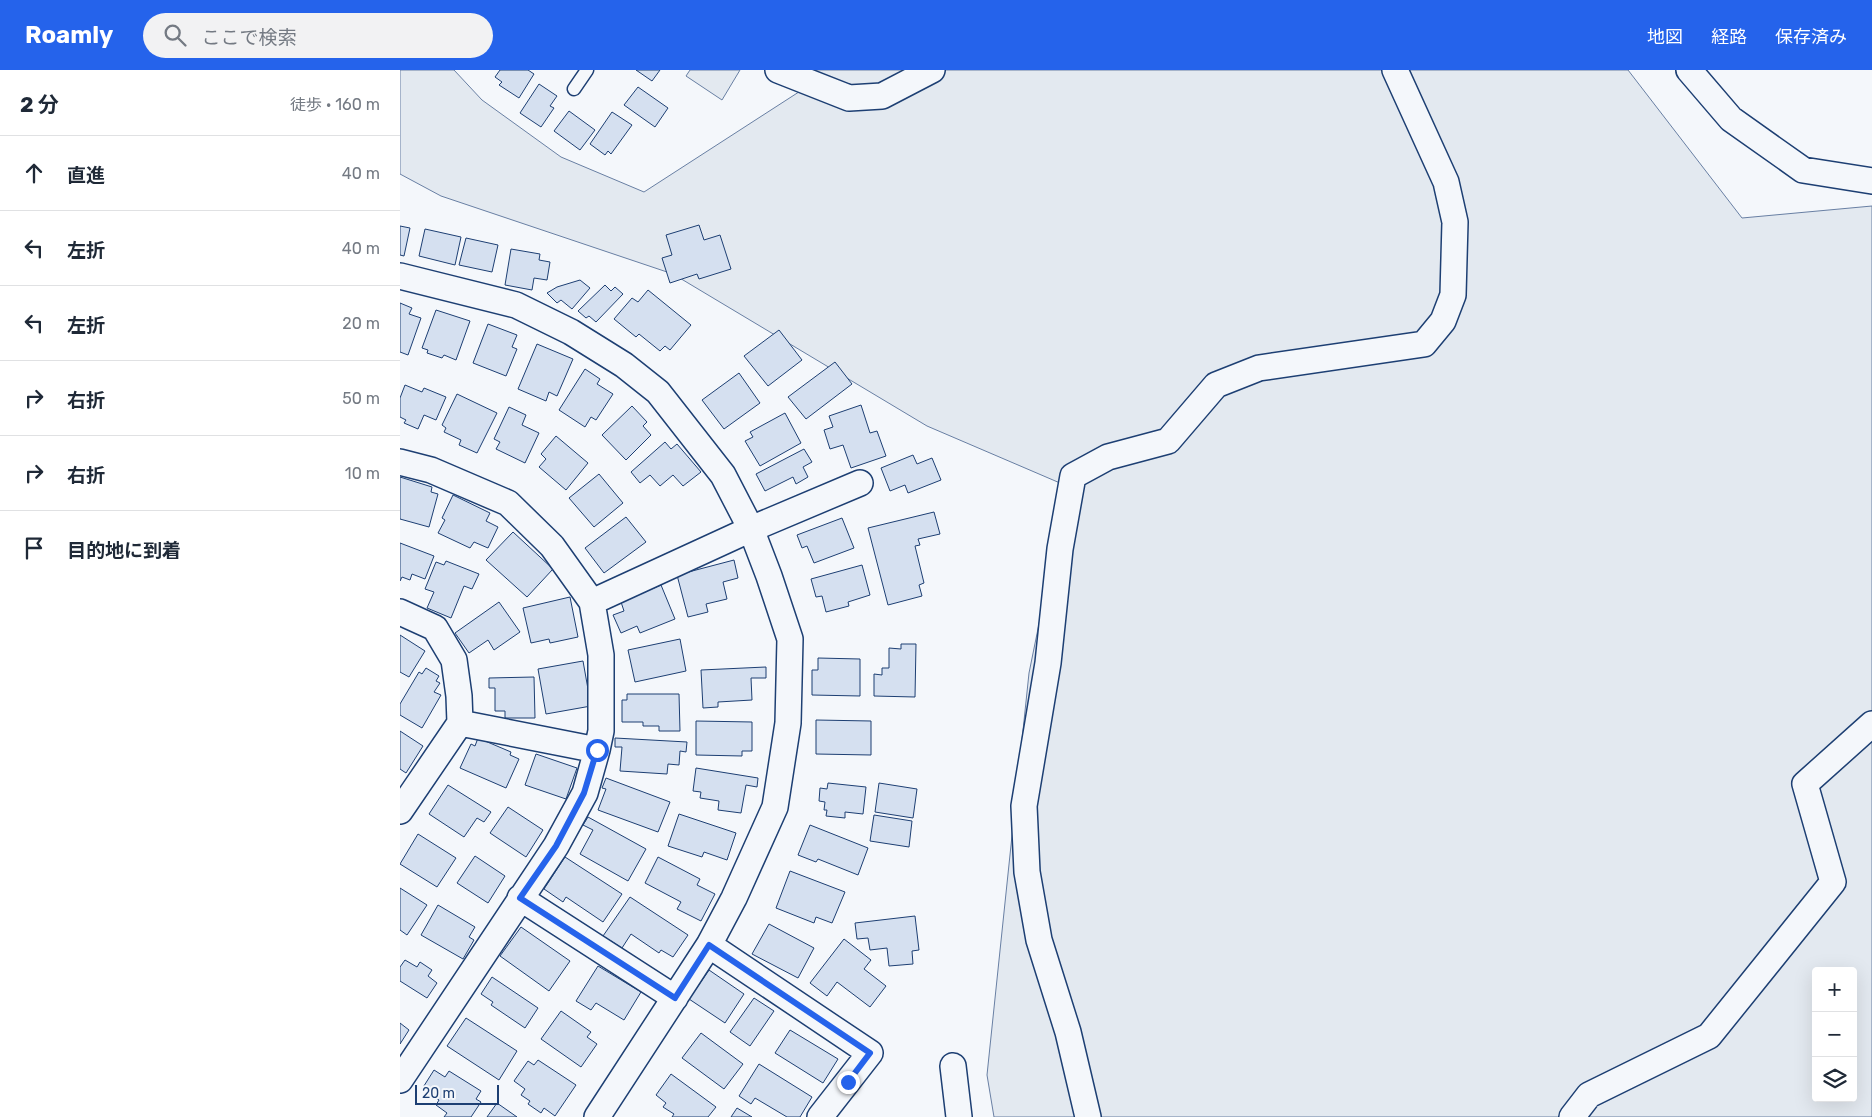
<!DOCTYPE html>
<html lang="ja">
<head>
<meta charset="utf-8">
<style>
	body { margin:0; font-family:Rubik,"Noto Sans JP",sans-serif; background:#f2f2f3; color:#1f2937 }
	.controls { position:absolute; right:15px; bottom:15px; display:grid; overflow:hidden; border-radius:5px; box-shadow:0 5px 20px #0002 }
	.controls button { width:45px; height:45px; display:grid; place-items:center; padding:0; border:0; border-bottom:1px solid #e0e1e3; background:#fff; color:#1f2937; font:25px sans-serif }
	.scale { position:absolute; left:15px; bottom:12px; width:84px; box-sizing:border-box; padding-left:5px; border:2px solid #1d3f73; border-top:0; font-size:14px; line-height:18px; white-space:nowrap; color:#1d3f73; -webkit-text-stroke:4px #f4f7fb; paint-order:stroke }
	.stop { position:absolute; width:15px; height:15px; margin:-11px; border:4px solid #2563eb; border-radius:50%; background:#fff }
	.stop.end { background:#2563eb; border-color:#fff; box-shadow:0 1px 5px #0008 }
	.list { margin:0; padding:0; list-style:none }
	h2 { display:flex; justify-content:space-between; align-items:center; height:65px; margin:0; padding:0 20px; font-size:21px }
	h2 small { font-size:16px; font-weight:400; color:#747a83 }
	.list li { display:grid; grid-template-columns:32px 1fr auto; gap:15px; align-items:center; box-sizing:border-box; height:75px; padding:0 20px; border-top:1px solid #e0e1e3 }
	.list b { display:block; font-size:19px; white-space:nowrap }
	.list em { font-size:16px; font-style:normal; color:#747a83 }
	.icon { flex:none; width:28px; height:28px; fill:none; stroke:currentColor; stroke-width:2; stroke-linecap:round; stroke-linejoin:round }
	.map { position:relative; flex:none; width:1472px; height:1047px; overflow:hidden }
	header { display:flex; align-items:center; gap:30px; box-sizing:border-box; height:70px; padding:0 25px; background:#2563eb; color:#fff }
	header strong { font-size:24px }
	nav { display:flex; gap:28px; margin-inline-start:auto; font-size:18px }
	.search { width:350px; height:45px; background:#f2f2f3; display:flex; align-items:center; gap:12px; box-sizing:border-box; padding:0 18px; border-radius:28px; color:#747a83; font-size:19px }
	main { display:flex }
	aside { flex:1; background:#fff }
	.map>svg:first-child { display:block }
	.green { fill:#e3e9f0; stroke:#687fa3; fill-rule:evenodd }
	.building { fill:#d5e0f0; stroke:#1d3f73 }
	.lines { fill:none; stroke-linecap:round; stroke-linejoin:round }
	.lane-casing { stroke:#1d3f73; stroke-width:15 }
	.street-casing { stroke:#1d3f73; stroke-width:28 }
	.lane { stroke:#f4f7fb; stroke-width:12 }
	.street { stroke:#f4f7fb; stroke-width:25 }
	.route { stroke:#2563eb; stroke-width:6 }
</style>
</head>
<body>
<header>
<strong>Roamly</strong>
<div class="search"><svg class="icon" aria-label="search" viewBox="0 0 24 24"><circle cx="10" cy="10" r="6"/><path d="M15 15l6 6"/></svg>ここで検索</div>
<nav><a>地図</a><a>経路</a><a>保存済み</a></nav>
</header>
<main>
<aside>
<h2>2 分<small>徒歩 · 160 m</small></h2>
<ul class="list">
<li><svg class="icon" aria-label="ahead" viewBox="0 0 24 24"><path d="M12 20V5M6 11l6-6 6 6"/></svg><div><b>直進</b></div><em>40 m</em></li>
<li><svg class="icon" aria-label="left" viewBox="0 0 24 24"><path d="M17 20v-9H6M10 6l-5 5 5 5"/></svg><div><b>左折</b></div><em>40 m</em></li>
<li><svg class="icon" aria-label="left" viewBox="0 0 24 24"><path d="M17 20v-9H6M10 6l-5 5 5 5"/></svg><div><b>左折</b></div><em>20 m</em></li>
<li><svg class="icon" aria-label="right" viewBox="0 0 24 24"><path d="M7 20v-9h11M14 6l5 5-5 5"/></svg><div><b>右折</b></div><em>50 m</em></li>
<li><svg class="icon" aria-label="right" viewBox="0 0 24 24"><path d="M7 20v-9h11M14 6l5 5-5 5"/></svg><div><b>右折</b></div><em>10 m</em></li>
<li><svg class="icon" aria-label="arrive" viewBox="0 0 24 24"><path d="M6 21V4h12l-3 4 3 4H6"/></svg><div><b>目的地に到着</b></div></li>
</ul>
</aside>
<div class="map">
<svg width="1472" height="1047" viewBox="0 0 1472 1047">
	<rect width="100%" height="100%" fill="#f4f7fb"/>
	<path class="green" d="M 0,0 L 54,0 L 82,30 L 161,87 L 244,122 L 405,18 L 382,0 L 1228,0 L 1342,148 L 1472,136 L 1472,1047 L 594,1047 L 587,1005 L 629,603 L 667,416 L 527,356 L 273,204 L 41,126 L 0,104 ZM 1416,901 L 1453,901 L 1453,1028 L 1416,1028 Z
		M 290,0 L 340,0 L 322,30 L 286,6 Z"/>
	<path class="building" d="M 100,0 L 128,0 L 134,4 L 119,28 L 99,15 L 102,12 L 95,7 Z
		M 236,0 L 260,0 L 252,11 Z
		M 139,14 L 157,26 L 150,36 L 154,38 L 141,57 L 120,43 Z
		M 238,17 L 268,38 L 255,57 L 224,35 Z
		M 169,41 L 195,60 L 180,80 L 154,61 Z
		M 212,42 L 232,55 L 211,84 L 208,81 L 205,85 L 190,74 Z
		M 299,155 L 304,170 L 320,165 L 331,199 L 299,209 L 297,204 L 270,213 L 262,188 L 272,185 L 266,165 Z
		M 0,156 L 10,158 L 4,186 L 0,185 Z
		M 25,159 L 61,167 L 55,195 L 19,186 Z
		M 66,168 L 98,175 L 92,202 L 59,195 Z
		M 111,179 L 140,184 L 139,190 L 150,192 L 147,210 L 134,208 L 132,220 L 105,215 Z
		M 180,210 L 190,218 L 172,239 L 161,230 L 157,233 L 147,223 L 157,217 Z
		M 205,215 L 211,221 L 215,217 L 223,224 L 196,252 L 189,246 L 186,248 L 178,241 Z
		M 248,220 L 291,255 L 270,280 L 265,276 L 260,281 L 239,264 L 236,267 L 214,249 L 232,228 L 238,232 Z
		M 0,233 L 12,238 L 9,244 L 21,248 L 8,285 L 0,282 Z
		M 36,240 L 70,251 L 56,290 L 44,285 L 42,288 L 27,283 L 28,280 L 22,278 Z
		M 88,254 L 117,265 L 112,277 L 117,279 L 106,306 L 73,293 Z
		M 379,260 L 402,290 L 368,316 L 344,286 Z
		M 137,274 L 173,289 L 157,326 L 149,322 L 146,331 L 118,319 Z
		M 435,292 L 452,314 L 406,349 L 388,327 Z
		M 185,299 L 200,309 L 197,314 L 213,324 L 196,350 L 191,347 L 185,357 L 159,340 Z
		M 339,303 L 360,333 L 324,359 L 302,330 Z
		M 5,315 L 22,322 L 24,318 L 46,327 L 36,350 L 24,345 L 18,359 L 4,353 L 6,350 L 0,347 L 0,328 Z
		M 57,324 L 97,343 L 77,383 L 59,375 L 61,370 L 44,362 L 46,358 L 42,355 Z
		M 461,335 L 470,363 L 477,361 L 486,386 L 451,398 L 443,375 L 430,379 L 424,360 L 433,357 L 429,346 Z
		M 232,336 L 247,352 L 243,356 L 251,365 L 226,390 L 202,365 Z
		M 109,337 L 126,345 L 122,355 L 139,363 L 125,393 L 96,379 L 100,372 L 94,369 Z
		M 385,343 L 401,373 L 360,396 L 345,371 L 353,367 L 350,362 Z
		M 156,366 L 188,393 L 166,420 L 139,397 L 146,389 L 141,384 Z
		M 265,372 L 271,379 L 277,374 L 301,402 L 283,416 L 273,405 L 260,416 L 250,405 L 240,413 L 231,402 Z
		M 404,379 L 412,392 L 403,397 L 408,407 L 396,414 L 393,407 L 365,421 L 356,404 Z
		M 513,385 L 517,394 L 532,388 L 541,410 L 508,423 L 505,415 L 490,421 L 481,398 Z
		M 199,404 L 223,433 L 194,457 L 169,428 Z
		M 0,407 L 32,417 L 31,422 L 38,424 L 29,457 L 0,449 Z
		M 53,425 L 90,443 L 86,451 L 98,457 L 88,478 L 74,472 L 70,478 L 38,463 L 45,450 L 42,448 Z
		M 534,442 L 540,464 L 518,469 L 520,475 L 515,476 L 524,513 L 519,515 L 522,526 L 488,535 L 468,458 Z
		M 226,447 L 246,472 L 204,503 L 185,478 Z
		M 442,448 L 454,478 L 414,493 L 407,476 L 402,478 L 397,465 Z
		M 113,462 L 153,499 L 127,527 L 86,490 Z
		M 0,473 L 34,486 L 25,509 L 12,504 L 10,510 L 2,507 L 0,511 Z
		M 334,490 L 338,508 L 323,512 L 327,529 L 306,534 L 308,542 L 288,547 L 277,505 Z
		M 46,491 L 79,504 L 72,519 L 64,516 L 51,548 L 27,538 L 34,522 L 25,519 L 36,492 L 44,495 Z
		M 462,495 L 470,525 L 448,532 L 449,536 L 426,542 L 422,526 L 416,527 L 411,509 Z
		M 261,515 L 275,549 L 240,563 L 237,556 L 221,563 L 213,545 L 224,541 L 221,532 Z
		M 170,527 L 178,567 L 150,573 L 149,569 L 131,573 L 123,538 Z
		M 99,532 L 120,562 L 94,580 L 88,570 L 69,583 L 55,563 Z
		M 0,565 L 25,581 L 9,607 L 0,602 Z
		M 280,569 L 286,601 L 235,612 L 228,580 Z
		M 501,574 L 516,574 L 515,627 L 474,626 L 474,604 L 482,605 L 482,598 L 489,598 L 489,578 L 501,579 Z
		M 418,588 L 460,589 L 460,626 L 412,625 L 412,600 L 418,600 Z
		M 183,591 L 191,636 L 146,644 L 138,599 Z
		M 366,597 L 366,608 L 351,608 L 352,630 L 318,632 L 318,637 L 303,638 L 301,600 Z
		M 26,598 L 39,606 L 36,611 L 40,613 L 34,622 L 41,625 L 22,658 L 0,645 L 0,634 L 19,602 L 22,604 Z
		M 134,607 L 135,648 L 105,648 L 105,641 L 95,641 L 95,618 L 89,618 L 89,608 Z
		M 227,624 L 279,624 L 280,661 L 259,661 L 259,656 L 243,656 L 243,652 L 222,652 L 222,630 L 227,630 Z
		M 416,650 L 471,651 L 471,685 L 416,684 Z
		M 296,651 L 352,652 L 352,681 L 342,681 L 342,686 L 296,685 Z
		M 0,661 L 23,676 L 6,703 L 0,699 Z
		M 78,668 L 111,682 L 110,685 L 119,689 L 106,718 L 60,698 L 71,674 L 75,676 Z
		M 215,668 L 287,672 L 286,682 L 280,681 L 279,695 L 268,694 L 267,704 L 220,701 L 222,677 L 215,677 Z
		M 136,684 L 177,698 L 166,729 L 125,715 Z
		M 296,698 L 358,708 L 357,717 L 346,715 L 341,743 L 318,740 L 319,731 L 300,728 L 301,722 L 293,721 Z
		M 206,708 L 270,732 L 258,762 L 198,740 L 206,719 L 202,718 Z
		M 428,713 L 466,717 L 463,744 L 445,742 L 445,748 L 426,746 L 427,740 L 424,740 L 425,732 L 419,731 L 420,718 L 427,719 Z
		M 479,713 L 517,719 L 513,748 L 475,742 Z
		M 48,715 L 91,742 L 84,752 L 77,748 L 64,767 L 29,744 Z
		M 108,737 L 143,760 L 126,787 L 90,763 Z
		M 279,744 L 336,763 L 327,790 L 304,782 L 302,787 L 268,776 Z
		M 474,745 L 512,751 L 509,777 L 470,771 Z
		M 188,747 L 246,779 L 228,811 L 180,784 L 193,760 L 183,755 Z
		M 410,755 L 468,778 L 458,805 L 418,789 L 416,792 L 398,785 Z
		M 18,764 L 56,788 L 37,817 L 0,794 Z
		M 75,786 L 105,806 L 88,833 L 57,813 Z
		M 165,787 L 222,824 L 203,852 L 166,827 L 163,832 L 144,819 Z
		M 258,787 L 300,809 L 297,815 L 315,824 L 301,851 L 277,839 L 281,832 L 245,813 Z
		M 390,801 L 445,822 L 432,853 L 416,847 L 414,853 L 376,838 Z
		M 0,818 L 27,835 L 7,865 L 0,860 Z
		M 230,827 L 288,865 L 273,887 L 261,880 L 259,883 L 231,864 L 222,878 L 203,866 Z
		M 38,835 L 75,857 L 69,867 L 74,870 L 63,889 L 21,865 Z
		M 515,846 L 519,880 L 512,881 L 513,894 L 489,896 L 487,878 L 470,880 L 468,868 L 457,869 L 455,853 Z
		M 369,854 L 414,878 L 398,908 L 352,884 Z
		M 121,857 L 170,891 L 149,921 L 100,886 Z
		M 444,869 L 471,890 L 464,899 L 486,916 L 470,937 L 437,912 L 427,926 L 410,913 Z
		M 5,890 L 17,897 L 20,892 L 32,900 L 28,906 L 37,913 L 27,928 L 0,911 L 0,897 Z
		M 198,896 L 241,922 L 224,950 L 196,933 L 191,940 L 176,931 Z
		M 309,900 L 344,924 L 325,953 L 289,929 Z
		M 92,907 L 138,938 L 125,958 L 91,935 L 93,932 L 81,924 Z
		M 354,928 L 374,941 L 350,976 L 330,962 Z
		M 161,941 L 191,962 L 187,967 L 197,974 L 181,997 L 141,969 Z
		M 66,948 L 117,981 L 99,1010 L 47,976 Z
		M 0,953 L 9,960 L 0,974 Z
		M 390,960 L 438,989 L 423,1013 L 375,983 Z
		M 301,963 L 343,994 L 324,1019 L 282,988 Z
		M 138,990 L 176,1015 L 155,1046 L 144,1038 L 141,1043 L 128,1034 L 130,1031 L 121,1025 L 125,1019 L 114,1011 L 128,991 L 134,995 Z
		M 359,994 L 412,1027 L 400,1047 L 387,1047 L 355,1028 L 351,1034 L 339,1026 Z
		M 34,1000 L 45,1007 L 49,1001 L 81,1021 L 76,1029 L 81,1032 L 71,1047 L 44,1047 L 47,1043 L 36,1035 L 39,1030 L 22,1019 Z
		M 271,1004 L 316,1037 L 308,1047 L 272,1047 L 274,1044 L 263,1037 L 266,1033 L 256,1025 Z
		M 97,1033 L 117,1047 L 87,1047 Z
		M 337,1038 L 352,1047 L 331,1047 Z"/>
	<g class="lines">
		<defs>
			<path id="lane" d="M 174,19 L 187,0"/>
			<path id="street" d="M 378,0 L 449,28 L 482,26 L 532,0
				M 1289,0 L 1331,49 L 1403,100 L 1472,111
				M 0,206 L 116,235 L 171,262 L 224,295 L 258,322 L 323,405 L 351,459 L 369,506 L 390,569 L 388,653 L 375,737 L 334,828 L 309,875 L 197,1047
				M 0,392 L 31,400 L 108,433 L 152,476 L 192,532 L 201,585 L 201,661 L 197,680 L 185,723 L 156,776 L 0,1010
				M 192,532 L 351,459 L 460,413
				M 0,542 L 35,558 L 54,590 L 59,626 L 60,653 L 0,741
				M 60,653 L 197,680
				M 120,828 L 275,928
				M 309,875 L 470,983 L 420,1047
				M 553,996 L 559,1047
				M 688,1047 L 668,962 L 639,870 L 627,802 L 624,736 L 648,593 L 660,479 L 673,406 L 708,387 L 768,371 L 816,315 L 859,298 L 1024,274 L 1043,251 L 1053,225 L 1055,152 L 1046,112 L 995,0
				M 1172,1047 L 1189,1025 L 1309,966 L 1433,812 L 1405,714 L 1472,654"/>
		</defs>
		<use href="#lane" class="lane-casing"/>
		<use href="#street" class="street-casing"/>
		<use href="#lane" class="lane"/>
		<use href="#street" class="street"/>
	</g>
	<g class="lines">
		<path class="route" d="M 197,680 L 184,723 L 156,776 L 120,828 L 275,928 L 309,875 L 470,983 L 448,1012"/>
	</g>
</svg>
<div class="controls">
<button>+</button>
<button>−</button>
<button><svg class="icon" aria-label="layers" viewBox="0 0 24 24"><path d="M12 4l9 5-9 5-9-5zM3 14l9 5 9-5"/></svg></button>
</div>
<div class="scale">20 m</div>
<div class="stop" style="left:197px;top:680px"></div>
<div class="stop end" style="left:448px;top:1012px"></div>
</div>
</main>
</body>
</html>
